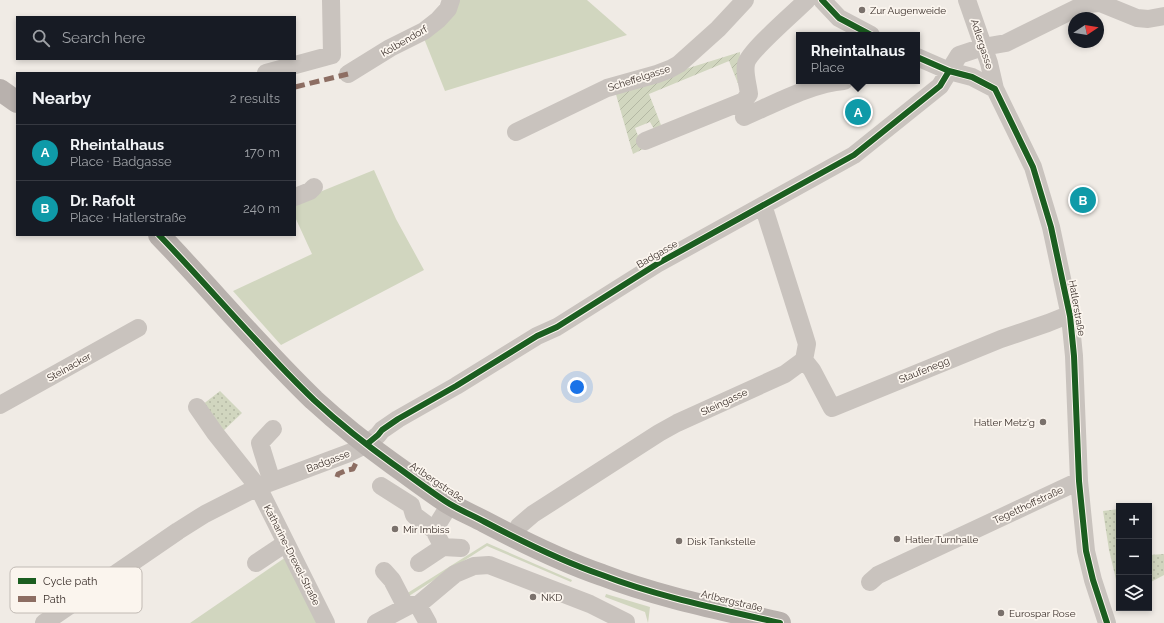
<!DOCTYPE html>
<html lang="en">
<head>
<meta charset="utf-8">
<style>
	body { margin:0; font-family:Raleway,sans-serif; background:#20242c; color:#f1f3f6 }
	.controls { position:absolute; right:12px; bottom:12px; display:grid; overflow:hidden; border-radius:0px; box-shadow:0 2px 6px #0003 }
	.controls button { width:36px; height:36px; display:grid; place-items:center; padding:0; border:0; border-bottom:1px solid #363941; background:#171b24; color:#f1f3f6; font:20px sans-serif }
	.compass { position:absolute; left:1068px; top:12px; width:36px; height:36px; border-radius:50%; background:#171b24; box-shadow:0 2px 6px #0003; rotate:78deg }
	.you { position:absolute; left:577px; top:387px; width:14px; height:14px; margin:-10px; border:3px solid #fff; border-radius:50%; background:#1a73e8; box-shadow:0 0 0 6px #1a73e833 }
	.badge { display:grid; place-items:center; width:26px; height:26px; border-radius:50%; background:#1a73e8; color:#fff; font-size:13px; font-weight:700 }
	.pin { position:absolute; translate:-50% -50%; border:2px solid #fff; box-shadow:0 1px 4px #0006 }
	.popup { position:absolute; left:796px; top:32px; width:124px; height:52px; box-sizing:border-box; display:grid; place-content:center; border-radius:0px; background:#171b24; filter:drop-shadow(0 1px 3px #0005); font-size:13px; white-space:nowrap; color:#9ea1a6 }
	.popup b { font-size:15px; color:#f1f3f6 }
	.popup::after { content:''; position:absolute; left:50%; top:100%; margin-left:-8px; border:8px solid transparent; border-top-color:#171b24 }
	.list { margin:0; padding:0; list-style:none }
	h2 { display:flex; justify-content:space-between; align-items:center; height:52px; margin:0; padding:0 16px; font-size:17px }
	h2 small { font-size:13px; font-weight:400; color:#9ea1a6 }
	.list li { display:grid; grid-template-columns:26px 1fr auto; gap:12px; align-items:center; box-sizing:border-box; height:56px; padding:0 16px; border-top:1px solid #363941 }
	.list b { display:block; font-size:15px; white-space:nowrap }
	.list p { margin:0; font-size:13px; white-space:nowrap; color:#9ea1a6 }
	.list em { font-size:13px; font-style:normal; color:#9ea1a6 }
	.icon { flex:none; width:22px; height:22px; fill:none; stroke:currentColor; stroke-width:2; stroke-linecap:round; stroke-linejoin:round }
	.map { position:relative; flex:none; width:1164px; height:623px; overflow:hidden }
	.search { position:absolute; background:#171b24; box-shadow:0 2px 6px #0003; left:16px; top:16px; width:280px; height:44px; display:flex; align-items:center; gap:10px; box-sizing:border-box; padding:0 14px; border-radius:0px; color:#9ea1a6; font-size:15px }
	.panel { position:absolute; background:#171b24; box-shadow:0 2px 6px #0003; left:16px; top:72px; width:280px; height:164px; border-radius:0px }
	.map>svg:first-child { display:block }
	.grass { fill:#d1d6bf }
	.park { fill:url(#park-dots) }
	.garden { fill:url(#garden-furrows) }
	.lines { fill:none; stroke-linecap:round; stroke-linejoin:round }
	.minor { stroke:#c9c3be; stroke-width:18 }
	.major { stroke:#b8b1ad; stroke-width:22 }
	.quiet { stroke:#8d6e63; stroke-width:5; stroke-dasharray:10 5; stroke-linecap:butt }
	.cycleway-casing { stroke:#fbf5ee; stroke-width:8 }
	.cycleway { stroke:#1b5e20; stroke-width:6 }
	.poi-dot { fill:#7a716c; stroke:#fbf5ee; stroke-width:1.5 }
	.labels { text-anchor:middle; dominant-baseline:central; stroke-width:3.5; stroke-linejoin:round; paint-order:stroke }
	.poi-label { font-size:10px; fill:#3b302b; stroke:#fbf5ee; text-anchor:start }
	.street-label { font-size:10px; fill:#3b302b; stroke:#fbf5ee }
	.key { fill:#fbf5ee; stroke:#c1bab4; stroke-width:1 }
	.key-label { font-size:11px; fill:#3b302b }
</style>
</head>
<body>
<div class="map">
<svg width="1164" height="623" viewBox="0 0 1164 623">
	<defs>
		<pattern id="park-dots" width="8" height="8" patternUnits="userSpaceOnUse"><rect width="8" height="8" fill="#d1d6bf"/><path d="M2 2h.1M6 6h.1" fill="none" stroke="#b4b8a4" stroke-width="1.8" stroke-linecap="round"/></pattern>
		<pattern id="garden-furrows" width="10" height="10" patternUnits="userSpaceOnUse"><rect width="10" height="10" fill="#d1d6bf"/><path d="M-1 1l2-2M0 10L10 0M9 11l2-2" fill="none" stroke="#b4b8a4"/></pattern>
	</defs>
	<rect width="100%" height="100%" fill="#f0ebe5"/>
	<path class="grass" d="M 457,0 L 587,0 L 627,35 L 445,91 L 423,36 Z
		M 374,170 L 396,219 L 424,270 L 281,345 L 233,291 L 312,254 L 295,217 L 295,202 Z
		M 487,543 L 572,580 L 571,582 L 487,546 L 409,596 L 406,594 Z
		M 286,557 L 320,623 L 190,623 Z
		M 606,594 L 650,607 L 648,623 L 645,612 L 605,597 Z"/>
	<path class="park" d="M 220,391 L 242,413 L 222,432 L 202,405 Z
		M 1119,509 L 1119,592 L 1109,550 L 1103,511 Z
		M 1164,554 L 1164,575 L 1149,583 L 1149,555 Z"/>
	<path class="garden" d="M 740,52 L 739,86 L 729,61 L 649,94 L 661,125 L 654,129 L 650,122 L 635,128 L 643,149 L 633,154 L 615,91 Z"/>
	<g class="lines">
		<path class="minor" d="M 822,0 L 839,18 L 871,35
			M 967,0 L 989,63 L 995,89 L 1033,167 L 1051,227 L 1070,316 L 1074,356 L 1079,481 L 1086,551 L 1093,580 L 1107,623
			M 917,57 L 949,71 L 972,77 L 995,89
			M 266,73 L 332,55 L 331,0
			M 348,74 L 390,48 L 424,31 L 438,20 L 448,9 L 451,0
			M 744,117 C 774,104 813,83 844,81
			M 516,132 L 607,88 L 657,74 L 670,69 L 679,64 L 718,29 L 745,0
			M 645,141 L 744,101 L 749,94 C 748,85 744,73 746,64 C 748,52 796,11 807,0
			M 295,197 L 310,191 L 314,187
			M 804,360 L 812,370 L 832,408 L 1001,339 L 1048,323 L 1063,317 L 1070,316
			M 0,405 L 138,328
			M 197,407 L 215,433 L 258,487 L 326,623
			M 272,482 L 262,450 L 260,443 L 273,429
			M 381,486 L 411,505 L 414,515 L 434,530
			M 513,538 L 519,526 L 533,514 L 659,433 L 677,423 L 785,374 L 804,360 L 807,344 L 803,331 L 763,205
			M 443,547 L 461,548
			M 256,563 L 286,543
			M 419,563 L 443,547 L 434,530 L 450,504
			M 384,571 L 392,580 L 406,607
			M 870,582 L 878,575 L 1079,481
			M 418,605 L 455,574 L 474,566 L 489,565 L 590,604 L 626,622 L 626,623
			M 44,623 L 178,531 L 205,514 L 258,487 L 349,453 L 367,444 L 378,435 L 382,430 L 398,419 L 456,386 L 537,336 L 557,327 L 657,264 L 854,155 L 940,86 L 959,55 L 983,47 L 1006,43 L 1077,8 L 1088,4 L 1100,3 L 1137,18 L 1148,19 L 1164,16
			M 376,623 L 410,605 L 418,605 L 428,623"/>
		<path class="major" d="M 0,90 L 17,102
			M 159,235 C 211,289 259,347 314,400 C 339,423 365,444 393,464 C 410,476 427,489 445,501 C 457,509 472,515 485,522 C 523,542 561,561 602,575 C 659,597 720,609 780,623"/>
		<path class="quiet" d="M 295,87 L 348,74
			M 337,477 L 338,474 L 347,470 L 353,469 L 357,461"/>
		<defs>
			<path id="cycleway" d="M 822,0 L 839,18 L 871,35
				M 917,57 L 949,71 L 972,77 L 995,89 L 1033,167 L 1051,227 L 1070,316 L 1074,356 L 1079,481 L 1086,551 L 1093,580 L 1107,623
				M 159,235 C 211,289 259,347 314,400 C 339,423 365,444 393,464 C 410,476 427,489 445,501 C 457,509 472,515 485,522 C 523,542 561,561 602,575 C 659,597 720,609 780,623
				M 367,444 L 378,435 L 382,430 L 398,419 L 456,386 L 537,336 L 557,327 L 657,264 L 854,155 L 940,86 L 949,71"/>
		</defs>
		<use href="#cycleway" class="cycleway-casing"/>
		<use href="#cycleway" class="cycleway"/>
	</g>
	<g class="poi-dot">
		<circle cx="862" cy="10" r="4"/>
		<circle cx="1043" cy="422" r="4"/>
		<circle cx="395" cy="529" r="4"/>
		<circle cx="897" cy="539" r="4"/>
		<circle cx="679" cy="541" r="4"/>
		<circle cx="533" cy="597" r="4"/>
		<circle cx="1001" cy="613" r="4"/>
	</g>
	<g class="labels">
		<g class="poi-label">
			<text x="870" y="10">Zur Augenweide</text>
			<text x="1035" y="422" text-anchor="end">Hatler Metz'g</text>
			<text x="403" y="529">Mir Imbiss</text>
			<text x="905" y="539">Hatler Turnhalle</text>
			<text x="687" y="541">Disk Tankstelle</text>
			<text x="541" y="597">NKD</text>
			<text x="1009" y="613">Eurospar Rose</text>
		</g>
		<g class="street-label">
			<text transform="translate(404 41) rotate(-30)">Kolbendorf</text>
			<text transform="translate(982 44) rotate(72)">Adlergasse</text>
			<text transform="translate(639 78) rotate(-18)">Scheffelgasse</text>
			<text transform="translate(657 254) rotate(-30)">Badgasse</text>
			<text transform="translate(1077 308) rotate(80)">Hatlerstraße</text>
			<text transform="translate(69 367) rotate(-29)">Steinacker</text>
			<text transform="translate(924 370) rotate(-22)">Staufenegg</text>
			<text transform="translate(724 402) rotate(-25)">Steingasse</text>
			<text transform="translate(328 461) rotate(-21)">Badgasse</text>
			<text transform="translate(437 482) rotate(34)">Arlbergstraße</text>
			<text transform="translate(1028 505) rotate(-25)">Tegetthoffstraße</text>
			<text transform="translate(292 555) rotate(63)">Katharine-Drexel-Straße</text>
			<text transform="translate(732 601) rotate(14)">Arlbergstraße</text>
		</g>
	</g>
	<rect x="10" y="567" width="132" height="46" rx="6" class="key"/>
	<rect x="18" y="578" width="18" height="6" fill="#1b5e20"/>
	<rect x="18" y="596" width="18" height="6" fill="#8d6e63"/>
	<g class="key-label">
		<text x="43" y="585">Cycle path</text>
		<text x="43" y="603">Path</text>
	</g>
</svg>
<div class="controls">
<button>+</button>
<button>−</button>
<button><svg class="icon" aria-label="layers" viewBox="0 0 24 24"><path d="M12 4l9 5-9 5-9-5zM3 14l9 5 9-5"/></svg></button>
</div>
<svg class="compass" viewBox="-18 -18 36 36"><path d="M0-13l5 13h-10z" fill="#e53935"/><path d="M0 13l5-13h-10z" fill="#9ea1a6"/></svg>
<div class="you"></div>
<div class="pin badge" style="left:858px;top:112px;background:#0f9aa8">A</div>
<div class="popup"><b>Rheintalhaus</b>Place</div>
<div class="pin badge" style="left:1083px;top:200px;background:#0f9aa8">B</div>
<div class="search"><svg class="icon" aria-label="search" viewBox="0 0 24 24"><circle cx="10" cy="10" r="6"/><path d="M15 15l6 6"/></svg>Search here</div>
<section class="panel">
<h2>Nearby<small>2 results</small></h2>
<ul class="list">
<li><span class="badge" style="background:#0f9aa8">A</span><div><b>Rheintalhaus</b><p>Place · Badgasse</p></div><em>170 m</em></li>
<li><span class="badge" style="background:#0f9aa8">B</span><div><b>Dr. Rafolt</b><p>Place · Hatlerstraße</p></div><em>240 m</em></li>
</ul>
</section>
</div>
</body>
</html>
